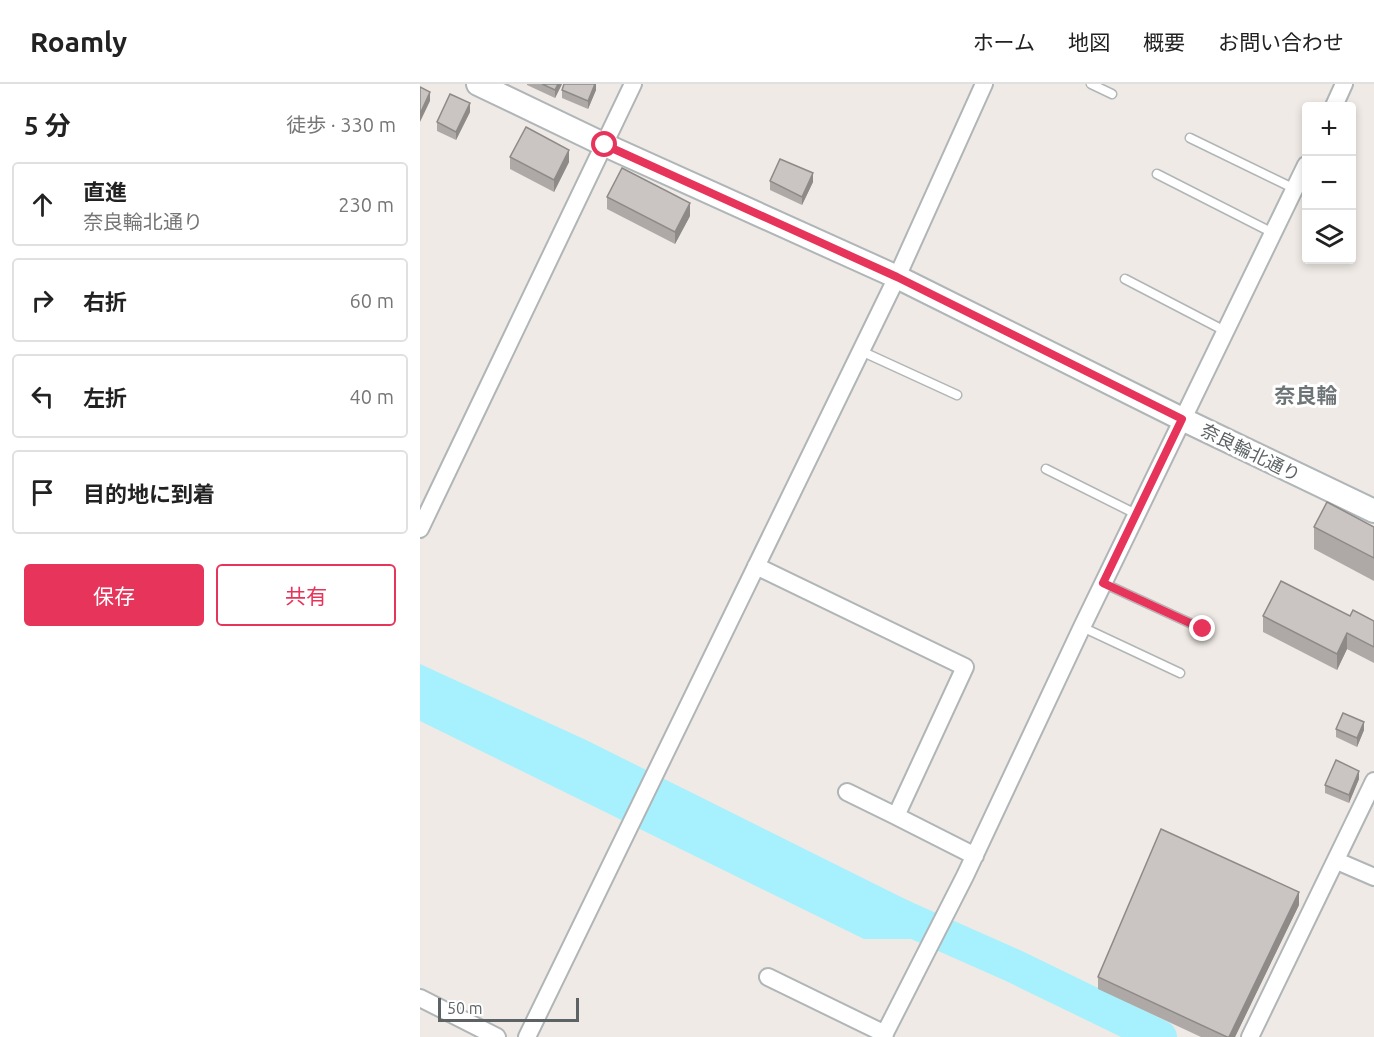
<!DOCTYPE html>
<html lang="ja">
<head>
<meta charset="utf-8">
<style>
	body { margin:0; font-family:Ubuntu,"Noto Sans JP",sans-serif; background:#f2f2f2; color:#222 }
	.controls { position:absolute; right:18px; top:18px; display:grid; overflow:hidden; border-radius:6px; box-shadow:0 3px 9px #0003 }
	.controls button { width:54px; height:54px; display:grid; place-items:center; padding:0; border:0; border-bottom:2px solid #e0e0e0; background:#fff; color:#222; font:30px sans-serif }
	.scale { position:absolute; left:18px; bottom:15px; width:141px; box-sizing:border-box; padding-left:6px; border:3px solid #5d6365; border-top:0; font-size:16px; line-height:21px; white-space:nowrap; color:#5d6365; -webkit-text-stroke:4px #fff; paint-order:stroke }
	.stop { position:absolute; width:18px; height:18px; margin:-14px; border:4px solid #e6345a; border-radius:50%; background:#fff }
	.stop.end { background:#e6345a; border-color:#fff; box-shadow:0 2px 6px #0008 }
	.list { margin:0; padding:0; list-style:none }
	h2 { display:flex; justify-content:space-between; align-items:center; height:78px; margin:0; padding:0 24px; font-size:26px }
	h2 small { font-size:20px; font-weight:400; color:#767676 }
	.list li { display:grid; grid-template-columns:39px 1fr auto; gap:18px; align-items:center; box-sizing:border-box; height:84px; margin:0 12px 12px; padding:0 12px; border:2px solid #e0e0e0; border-radius:6px }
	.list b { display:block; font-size:22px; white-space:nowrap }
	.list p { margin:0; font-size:20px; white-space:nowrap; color:#767676 }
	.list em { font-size:20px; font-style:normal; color:#767676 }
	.actions { display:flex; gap:12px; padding:18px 24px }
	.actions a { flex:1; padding:14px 0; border:2px solid #e6345a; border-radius:6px; text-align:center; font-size:21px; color:#e6345a }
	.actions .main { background:#e6345a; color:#fff }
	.icon { flex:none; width:33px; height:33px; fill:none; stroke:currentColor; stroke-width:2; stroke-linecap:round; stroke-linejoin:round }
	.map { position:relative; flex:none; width:954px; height:953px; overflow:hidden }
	header { display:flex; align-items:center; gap:36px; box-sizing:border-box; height:84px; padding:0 30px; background:#fff; border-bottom:2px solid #e0e0e0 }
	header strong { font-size:28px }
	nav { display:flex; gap:33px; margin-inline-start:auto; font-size:21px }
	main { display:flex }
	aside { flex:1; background:#fff }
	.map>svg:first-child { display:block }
	.water { fill:#a6f1fd }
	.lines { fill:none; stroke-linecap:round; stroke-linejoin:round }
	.river { stroke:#a6f1fd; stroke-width:34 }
	.lane-casing { stroke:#b0b5b7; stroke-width:11 }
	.street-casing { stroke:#b0b5b7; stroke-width:20 }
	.secondary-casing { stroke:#afb5b8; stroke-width:26 }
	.lane { stroke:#fff; stroke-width:8 }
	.street { stroke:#fff; stroke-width:16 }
	.secondary { stroke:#fff; stroke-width:22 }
	.wall { fill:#aea9a7 }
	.shaded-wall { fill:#8d8a88 }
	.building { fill:#cac5c2; stroke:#8d8a88; stroke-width:1.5 }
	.route { stroke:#e6345a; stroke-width:8 }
	.labels { text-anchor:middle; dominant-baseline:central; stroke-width:6; stroke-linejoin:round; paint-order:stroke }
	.street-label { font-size:18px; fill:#5d6365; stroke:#fff }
	.quarter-label { font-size:21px; font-weight:bold; fill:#6e7577; stroke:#fff }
</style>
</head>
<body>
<header>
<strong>Roamly</strong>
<nav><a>ホーム</a><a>地図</a><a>概要</a><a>お問い合わせ</a></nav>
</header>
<main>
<aside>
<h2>5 分<small>徒歩 · 330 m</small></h2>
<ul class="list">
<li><svg class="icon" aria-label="ahead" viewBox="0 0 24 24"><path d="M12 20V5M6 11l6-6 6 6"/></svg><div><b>直進</b><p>奈良輪北通り</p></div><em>230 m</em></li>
<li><svg class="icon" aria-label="right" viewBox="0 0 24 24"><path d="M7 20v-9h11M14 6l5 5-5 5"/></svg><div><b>右折</b></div><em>60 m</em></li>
<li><svg class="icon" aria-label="left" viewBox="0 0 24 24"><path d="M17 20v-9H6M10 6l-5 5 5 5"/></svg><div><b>左折</b></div><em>40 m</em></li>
<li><svg class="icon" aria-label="arrive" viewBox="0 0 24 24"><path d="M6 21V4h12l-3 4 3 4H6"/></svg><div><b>目的地に到着</b></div></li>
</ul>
<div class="actions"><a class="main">保存</a><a>共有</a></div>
</aside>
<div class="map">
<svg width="954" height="953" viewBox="0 0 954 953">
	<rect width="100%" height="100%" fill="#efeae5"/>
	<path class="water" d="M 0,580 L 166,656 L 511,828 L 499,855 L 444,855 L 0,637 Z"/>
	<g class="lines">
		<path class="river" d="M 463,824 L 594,882 L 740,953"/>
		<defs>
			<path id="lane" d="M 671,0 L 692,10
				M 770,54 L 875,105
				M 737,90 L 853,149
				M 705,195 L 805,247
				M 441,267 L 537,311
				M 626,385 L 716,430
				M 683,499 L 783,545
				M 662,543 L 760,589"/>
			<path id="street" d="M 914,22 L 924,0
				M 0,445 L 213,0
				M 336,482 L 545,583 L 476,732 L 555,772
				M 427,708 L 476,732
				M 917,777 L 954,793
				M 348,893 L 465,950
				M 0,914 L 77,953
				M 107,953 L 477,193 L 564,0
				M 463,953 L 545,792 L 662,543 L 886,81
				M 830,953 L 954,697"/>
			<path id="secondary" d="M 58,0 L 185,61 L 477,193 L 762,335 L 954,427"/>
		</defs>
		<use href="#lane" class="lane-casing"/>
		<use href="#street" class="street-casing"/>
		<use href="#secondary" class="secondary-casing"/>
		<use href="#lane" class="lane"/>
		<use href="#street" class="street"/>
		<use href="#secondary" class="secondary"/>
	</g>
	<path class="wall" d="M 107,0 L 142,0 L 135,14 L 107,1 Z
		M 176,0 L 176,6 L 168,25 L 142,14 L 142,6 Z
		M 50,28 L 36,56 L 17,47 L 17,38 Z
		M 90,73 L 149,78 L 134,108 L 90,85 Z
		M 350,97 L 393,98 L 382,121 L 350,106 Z
		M 187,113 L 270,132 L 255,160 L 187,125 Z
		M 894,443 L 954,443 L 954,497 L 894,465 Z
		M 843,532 L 930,532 L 954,537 L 954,579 L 927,565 L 917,586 L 843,548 Z
		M 916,645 L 944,646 L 937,663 L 916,653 Z
		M 939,695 L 929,719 L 905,709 L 905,701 Z
		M 879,821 L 815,953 L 781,953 L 678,905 L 678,893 Z"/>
	<path class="shaded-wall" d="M 138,0 L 142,0 L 135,14 L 135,6 Z
		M 175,0 L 176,0 L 176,6 L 168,25 L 168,17 Z
		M 10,8 L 10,17 L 0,38 L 0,30 Z
		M 50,19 L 50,28 L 36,56 L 36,48 Z
		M 149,66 L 149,78 L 134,108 L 134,96 Z
		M 393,89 L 393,98 L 382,121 L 382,113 Z
		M 270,119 L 270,132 L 255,160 L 255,148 Z
		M 927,549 L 927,565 L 917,586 L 917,570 Z
		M 944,638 L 944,646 L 937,663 L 937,654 Z
		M 939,687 L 939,695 L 929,719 L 929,711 Z
		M 879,808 L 879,821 L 815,953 L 809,953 Z"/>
	<path class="building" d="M 122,0 L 138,0 L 135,6 Z
		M 144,0 L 175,0 L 168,17 L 142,6 Z
		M 0,3 L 10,8 L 0,30 Z
		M 30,10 L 50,19 L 36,48 L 17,38 Z
		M 106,43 L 149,66 L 134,96 L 90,73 Z
		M 360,75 L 393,89 L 382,113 L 350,97 Z
		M 202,84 L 270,119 L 255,148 L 187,113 Z
		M 907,418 L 954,443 L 954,474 L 894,443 Z
		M 861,497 L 930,532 L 933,526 L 954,537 L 954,563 L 927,549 L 917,570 L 843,532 Z
		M 923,629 L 944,638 L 937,654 L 916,645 Z
		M 916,676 L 939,687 L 929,711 L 905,701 Z
		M 741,745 L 879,808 L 809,953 L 807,953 L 678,893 Z"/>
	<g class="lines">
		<path class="route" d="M 185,61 L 477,193 L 762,335 L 683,499 L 783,545"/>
	</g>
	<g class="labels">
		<g class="street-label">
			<text transform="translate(831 368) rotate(26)">奈良輪北通り</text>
		</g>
		<g class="quarter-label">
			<text x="886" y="311">奈良輪</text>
		</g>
	</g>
</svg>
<div class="controls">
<button>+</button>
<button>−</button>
<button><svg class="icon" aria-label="layers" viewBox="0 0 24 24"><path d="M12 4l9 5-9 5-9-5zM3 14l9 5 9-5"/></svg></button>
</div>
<div class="scale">50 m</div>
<div class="stop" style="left:185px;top:61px"></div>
<div class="stop end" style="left:783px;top:545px"></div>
</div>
</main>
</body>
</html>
